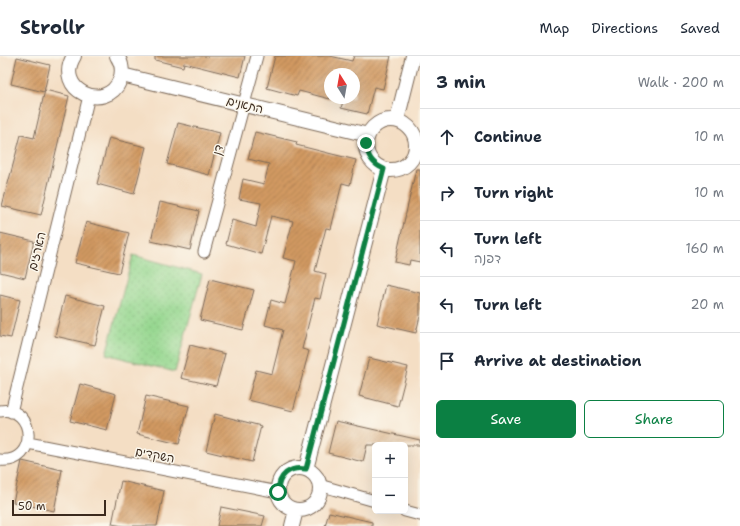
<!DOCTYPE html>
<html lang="en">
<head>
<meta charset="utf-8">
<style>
	body { margin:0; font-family:"Shantell Sans","Playpen Sans Hebrew",sans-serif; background:#f6f6f7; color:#1f2937 }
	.controls { position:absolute; right:12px; bottom:12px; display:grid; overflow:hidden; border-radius:6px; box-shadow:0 4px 16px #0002 }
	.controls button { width:36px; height:36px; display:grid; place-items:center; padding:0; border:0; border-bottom:1px solid #e0e1e3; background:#fff; color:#1f2937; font:20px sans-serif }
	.compass { position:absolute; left:324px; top:12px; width:36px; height:36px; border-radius:50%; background:#fff; box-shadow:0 4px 16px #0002; rotate:349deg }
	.scale { position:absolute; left:12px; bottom:10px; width:94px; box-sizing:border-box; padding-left:4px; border:2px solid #3b2a1e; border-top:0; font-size:11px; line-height:14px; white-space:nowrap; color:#3b2a1e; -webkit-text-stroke:3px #fbf7ec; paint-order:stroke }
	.stop { position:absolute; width:12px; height:12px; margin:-9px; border:3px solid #0b8043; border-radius:50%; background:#fff }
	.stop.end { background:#0b8043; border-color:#fff; box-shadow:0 1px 4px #0008 }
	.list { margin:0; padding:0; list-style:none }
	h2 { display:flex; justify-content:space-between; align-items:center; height:52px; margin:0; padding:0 16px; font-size:17px }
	h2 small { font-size:13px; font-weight:400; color:#747a83 }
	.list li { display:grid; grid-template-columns:26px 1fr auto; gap:12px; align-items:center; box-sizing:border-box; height:56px; padding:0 16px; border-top:1px solid #e0e1e3 }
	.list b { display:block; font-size:15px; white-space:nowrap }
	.list p { margin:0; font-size:13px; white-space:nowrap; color:#747a83 }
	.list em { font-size:13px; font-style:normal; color:#747a83 }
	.actions { display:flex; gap:8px; padding:12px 16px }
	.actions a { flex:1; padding:9px 0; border:1px solid #0b8043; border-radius:6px; text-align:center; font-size:14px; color:#0b8043 }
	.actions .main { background:#0b8043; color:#fff }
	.icon { flex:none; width:22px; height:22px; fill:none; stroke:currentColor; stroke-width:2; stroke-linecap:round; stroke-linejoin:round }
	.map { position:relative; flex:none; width:420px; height:470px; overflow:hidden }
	header { display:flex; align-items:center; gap:24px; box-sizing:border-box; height:56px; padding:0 20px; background:#fff; border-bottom:1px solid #e0e1e3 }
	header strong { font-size:19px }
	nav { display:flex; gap:22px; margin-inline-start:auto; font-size:14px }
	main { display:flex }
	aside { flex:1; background:#fff }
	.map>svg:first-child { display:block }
	.park { fill:url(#park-dots); stroke:#688056 }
	.building { fill:url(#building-hatch) }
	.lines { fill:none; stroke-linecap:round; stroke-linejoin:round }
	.minor-casing { stroke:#7c6958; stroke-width:13 }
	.tertiary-casing { stroke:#7c6958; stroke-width:16 }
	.minor { stroke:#fff; stroke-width:11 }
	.tertiary { stroke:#fff; stroke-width:14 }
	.route { stroke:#0b8043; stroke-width:5 }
	.labels { text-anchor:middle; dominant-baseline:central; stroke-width:3; stroke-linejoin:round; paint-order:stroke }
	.street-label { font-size:12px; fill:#3b2a1e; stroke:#fbf7ec }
</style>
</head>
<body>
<header>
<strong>Strollr</strong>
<nav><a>Map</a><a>Directions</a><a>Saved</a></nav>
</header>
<main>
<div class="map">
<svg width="420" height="470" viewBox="0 0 420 470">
	<defs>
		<pattern id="park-dots" width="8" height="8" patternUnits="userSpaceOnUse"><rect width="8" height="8" fill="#95d78f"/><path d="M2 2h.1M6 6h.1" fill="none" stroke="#81b97b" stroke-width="1.8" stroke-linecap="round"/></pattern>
		<pattern id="building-hatch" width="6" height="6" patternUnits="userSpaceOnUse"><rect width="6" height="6" fill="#d19962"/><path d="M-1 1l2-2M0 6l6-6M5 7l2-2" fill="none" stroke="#ab7d50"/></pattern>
	</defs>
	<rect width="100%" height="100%" fill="#fbf7ec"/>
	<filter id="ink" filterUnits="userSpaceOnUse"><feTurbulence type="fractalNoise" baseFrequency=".025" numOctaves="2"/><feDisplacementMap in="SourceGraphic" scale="8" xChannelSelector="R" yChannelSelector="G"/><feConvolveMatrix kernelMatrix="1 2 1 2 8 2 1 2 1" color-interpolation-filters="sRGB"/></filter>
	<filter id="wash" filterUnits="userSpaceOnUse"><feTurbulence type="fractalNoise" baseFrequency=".012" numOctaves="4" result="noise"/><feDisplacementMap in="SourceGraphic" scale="16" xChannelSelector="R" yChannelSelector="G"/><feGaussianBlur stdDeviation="0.9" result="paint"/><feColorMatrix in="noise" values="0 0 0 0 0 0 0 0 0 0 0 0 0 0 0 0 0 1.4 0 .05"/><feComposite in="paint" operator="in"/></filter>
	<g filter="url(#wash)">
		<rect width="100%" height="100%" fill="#f4dec4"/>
		<path class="park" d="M 133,199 L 202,218 L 175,316 L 106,298 Z"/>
		<g id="blocks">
			<path class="building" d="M 155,0 L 245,0 L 240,21 L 184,7 L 183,11 L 155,4 Z
				M 275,0 L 330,0 L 352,5 L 354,0 L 391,0 L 383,33 L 374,31 L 367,58 L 341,52 L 344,42 L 354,42 L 354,18 L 330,18 L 330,43 L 299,35 L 297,40 L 267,32 Z
				M 17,1 L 50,9 L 44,36 L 11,28 Z
				M 45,34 L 69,40 L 41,159 L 2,150 L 21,79 L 34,82 Z
				M 178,67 L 220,77 L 209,119 L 167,108 Z
				M 255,76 L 297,86 L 296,89 L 356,104 L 350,129 L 342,127 L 331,173 L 326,172 L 315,215 L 326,218 L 320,243 L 315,242 L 302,293 L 309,295 L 293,355 L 248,344 L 256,314 L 272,318 L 283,274 L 265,269 L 271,244 L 285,248 L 296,205 L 283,202 L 293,165 L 271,160 L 261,198 L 226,188 L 232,164 L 256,171 L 261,147 L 239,143 L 243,123 L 264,128 L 269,108 L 248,103 Z
				M 109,82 L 146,91 L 134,138 L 97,128 Z
				M 416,113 L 420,113 L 420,206 L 410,204 L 409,209 L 395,206 Z
				M 160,146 L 199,155 L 190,194 L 151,185 Z
				M 86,166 L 129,177 L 119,217 L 75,207 Z
				M 0,177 L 34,185 L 25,222 L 0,216 Z
				M 210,223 L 254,234 L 243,274 L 200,264 Z
				M 386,229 L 420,237 L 420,260 L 416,277 L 377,268 Z
				M 0,239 L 20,244 L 11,282 L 0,280 Z
				M 65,240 L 105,250 L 95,289 L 55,280 Z
				M 190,289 L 225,298 L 216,330 L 181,322 Z
				M 369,302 L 408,311 L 398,350 L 359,340 Z
				M 80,328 L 116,338 L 107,374 L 70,365 Z
				M 146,340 L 189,350 L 179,388 L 137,378 Z
				M 215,358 L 261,370 L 252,406 L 206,395 Z
				M 336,365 L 420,384 L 420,389 L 367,389 L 363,406 L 328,397 Z
				M 22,405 L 62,414 L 54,455 L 13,446 Z
				M 121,425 L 164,435 L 157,470 L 123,470 L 112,468 Z
				M 221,451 L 265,460 L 262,470 L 217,470 Z
				M 329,456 L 372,466 L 372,470 L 325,470 Z"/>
		</g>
	</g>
	<g filter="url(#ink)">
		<use href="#blocks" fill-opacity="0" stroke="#7c6958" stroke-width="1"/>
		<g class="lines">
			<defs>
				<path id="minor" d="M 416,96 L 420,97
					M 204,196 L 257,0
					M 0,355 C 36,349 39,408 0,404
					M 11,356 L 89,40
					M 28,387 L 278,436
					M 319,429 L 375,445
					M 405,455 L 420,459"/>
				<path id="tertiary" d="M 74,0 C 53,34 106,58 120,24 C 123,16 122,7 117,0
					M 122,19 L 368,79
					M366 89a25 25 0 1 1 50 0a25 25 0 1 1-50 0Z
					M 397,64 L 413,0
					M278 433a21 21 0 1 1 42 0a21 21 0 1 1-42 0Z
					M 306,413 L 384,113
					M 292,470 L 296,454"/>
			</defs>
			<use href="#minor" class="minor-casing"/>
			<use href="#tertiary" class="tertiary-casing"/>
			<use href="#minor" class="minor"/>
			<use href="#tertiary" class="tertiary"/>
		</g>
	</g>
	<g class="lines" filter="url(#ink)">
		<path class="route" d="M 278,436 C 278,419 290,410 306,413 L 384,113 C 372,108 367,100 366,87"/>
	</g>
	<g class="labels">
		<g class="street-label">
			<text transform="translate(245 49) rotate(14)">התאנים</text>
			<text transform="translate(218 94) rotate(-74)">דן</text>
			<text transform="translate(37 195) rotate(-76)">הארזים</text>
			<text transform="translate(155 399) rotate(11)">השקדים</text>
		</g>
	</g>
</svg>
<div class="controls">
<button>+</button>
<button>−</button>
</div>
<svg class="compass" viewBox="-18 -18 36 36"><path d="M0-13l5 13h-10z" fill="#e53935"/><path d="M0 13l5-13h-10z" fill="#747a83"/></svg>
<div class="scale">50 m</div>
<div class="stop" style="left:278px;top:436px"></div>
<div class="stop end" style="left:366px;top:87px"></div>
</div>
<aside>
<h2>3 min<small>Walk · 200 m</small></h2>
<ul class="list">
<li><svg class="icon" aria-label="ahead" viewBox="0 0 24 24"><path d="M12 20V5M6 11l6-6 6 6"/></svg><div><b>Continue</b></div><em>10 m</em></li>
<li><svg class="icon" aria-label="right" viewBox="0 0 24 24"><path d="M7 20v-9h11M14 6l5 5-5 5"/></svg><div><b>Turn right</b></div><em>10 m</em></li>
<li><svg class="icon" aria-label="left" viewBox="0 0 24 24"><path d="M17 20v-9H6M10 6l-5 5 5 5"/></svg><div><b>Turn left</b><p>דפנה</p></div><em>160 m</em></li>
<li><svg class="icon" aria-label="left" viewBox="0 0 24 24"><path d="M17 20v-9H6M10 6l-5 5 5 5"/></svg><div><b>Turn left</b></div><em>20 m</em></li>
<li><svg class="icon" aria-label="arrive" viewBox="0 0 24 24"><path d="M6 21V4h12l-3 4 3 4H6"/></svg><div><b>Arrive at destination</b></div></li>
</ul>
<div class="actions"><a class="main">Save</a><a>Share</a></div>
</aside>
</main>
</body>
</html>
